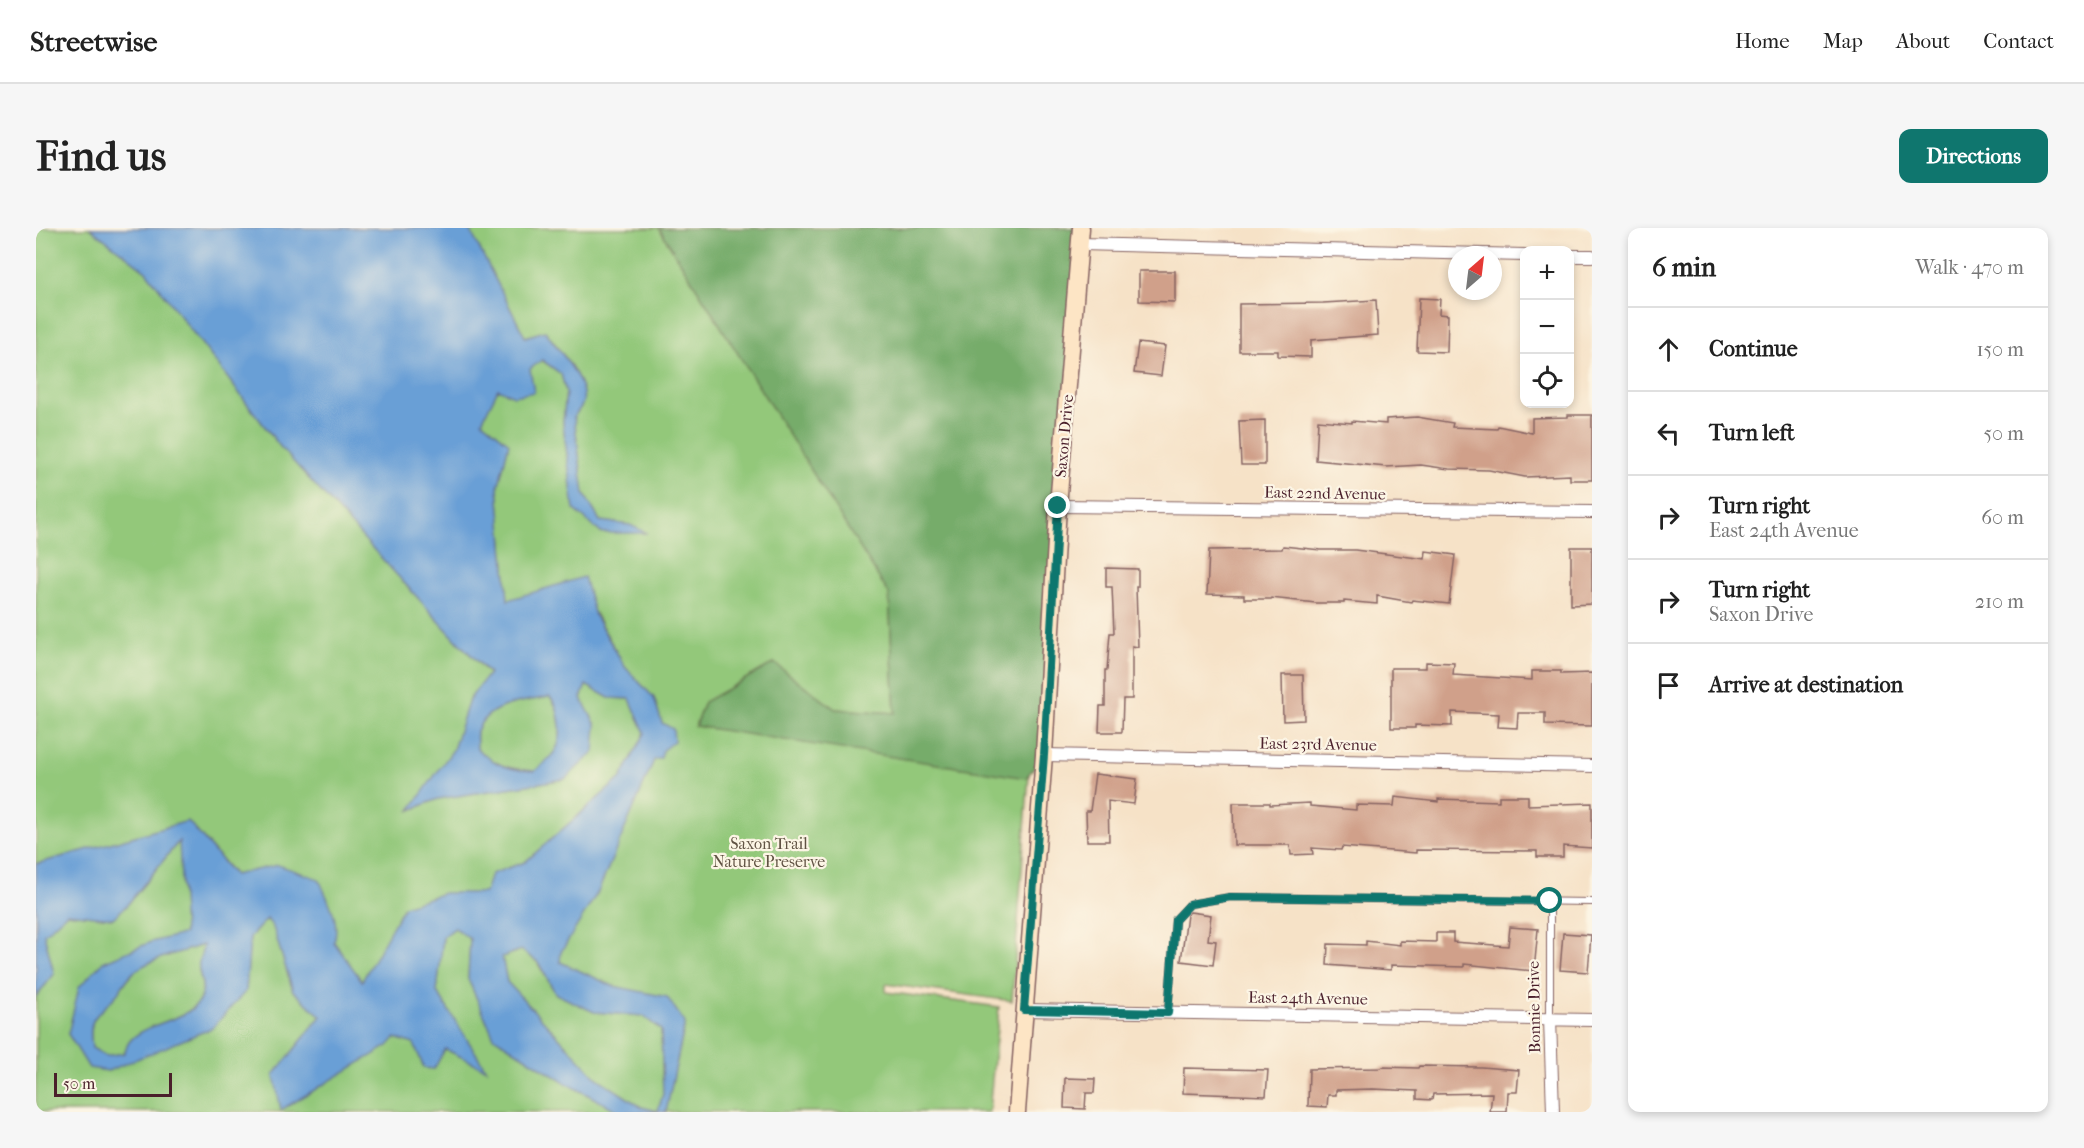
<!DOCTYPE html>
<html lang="en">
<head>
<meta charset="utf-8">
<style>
	body { margin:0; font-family:"IM FELL French Canon",serif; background:#f6f6f6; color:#222 }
	.controls { position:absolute; right:18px; top:18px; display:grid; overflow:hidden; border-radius:12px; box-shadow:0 3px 9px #0003 }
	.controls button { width:54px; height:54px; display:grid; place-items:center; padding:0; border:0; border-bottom:2px solid #e0e0e0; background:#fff; color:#222; font:30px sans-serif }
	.compass { position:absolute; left:1412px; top:18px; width:54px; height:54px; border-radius:50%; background:#fff; box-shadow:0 3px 9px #0003; rotate:28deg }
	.scale { position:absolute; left:18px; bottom:15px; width:118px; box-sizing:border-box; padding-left:6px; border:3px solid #4a1f2b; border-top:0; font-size:16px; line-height:21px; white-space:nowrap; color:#4a1f2b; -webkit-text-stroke:4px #fcf5e5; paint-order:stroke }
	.stop { position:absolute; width:18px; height:18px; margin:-14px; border:4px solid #0f766e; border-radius:50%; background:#fff }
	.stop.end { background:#0f766e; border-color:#fff; box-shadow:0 2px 6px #0008 }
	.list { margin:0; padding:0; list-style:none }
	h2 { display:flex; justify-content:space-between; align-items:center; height:78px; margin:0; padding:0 24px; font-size:26px }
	h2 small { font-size:20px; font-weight:400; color:#767676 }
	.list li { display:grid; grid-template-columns:39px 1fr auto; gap:18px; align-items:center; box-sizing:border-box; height:84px; padding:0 24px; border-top:2px solid #e0e0e0 }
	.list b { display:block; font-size:22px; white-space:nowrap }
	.list p { margin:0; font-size:20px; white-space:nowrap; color:#767676 }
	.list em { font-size:20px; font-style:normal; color:#767676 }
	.icon { flex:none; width:33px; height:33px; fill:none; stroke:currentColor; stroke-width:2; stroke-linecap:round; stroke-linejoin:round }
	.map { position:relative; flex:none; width:1556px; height:884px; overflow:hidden; border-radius:12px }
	header { display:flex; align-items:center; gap:36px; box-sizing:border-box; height:84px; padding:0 30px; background:#fff; border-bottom:2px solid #e0e0e0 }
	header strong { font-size:28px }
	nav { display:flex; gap:33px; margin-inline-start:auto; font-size:21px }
	.intro { display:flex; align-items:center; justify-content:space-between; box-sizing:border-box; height:144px; padding:0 36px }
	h1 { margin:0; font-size:42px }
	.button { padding:15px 27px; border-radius:12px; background:#0f766e; color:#fff; font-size:21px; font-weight:700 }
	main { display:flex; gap:36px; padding:0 36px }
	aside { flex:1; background:#fff; border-radius:12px; box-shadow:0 3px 9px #0003 }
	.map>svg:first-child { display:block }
	.green { fill:#93c87a; stroke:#6e7452; stroke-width:1.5 }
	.forest { fill:#76ac6a; stroke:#60664a; stroke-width:1.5 }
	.water { fill:#699fd6; stroke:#5a5f80; stroke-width:1.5; fill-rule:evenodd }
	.building { fill:#d0a08a }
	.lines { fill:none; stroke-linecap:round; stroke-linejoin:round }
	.lane-casing { stroke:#866362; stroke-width:8 }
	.street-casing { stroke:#866362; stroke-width:14 }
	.secondary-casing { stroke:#866362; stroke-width:19 }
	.lane { stroke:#fff; stroke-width:6 }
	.street { stroke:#fff; stroke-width:12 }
	.secondary { stroke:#fde5c5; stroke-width:16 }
	.route { stroke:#0f766e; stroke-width:8 }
	.labels { text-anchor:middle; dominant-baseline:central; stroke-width:4.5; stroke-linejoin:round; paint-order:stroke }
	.street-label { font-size:16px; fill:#4a1f2b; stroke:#fcf5e5 }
	.park-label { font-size:16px; fill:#605243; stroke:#fcf5e5 }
</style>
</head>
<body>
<header>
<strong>Streetwise</strong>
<nav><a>Home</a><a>Map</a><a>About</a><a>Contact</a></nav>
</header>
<div class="intro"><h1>Find us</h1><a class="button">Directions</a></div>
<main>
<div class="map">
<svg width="1556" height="884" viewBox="0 0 1556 884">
	<rect width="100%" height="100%" fill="#fcf5e5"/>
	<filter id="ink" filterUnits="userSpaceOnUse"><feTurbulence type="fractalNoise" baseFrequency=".0167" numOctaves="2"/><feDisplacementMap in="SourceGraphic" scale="12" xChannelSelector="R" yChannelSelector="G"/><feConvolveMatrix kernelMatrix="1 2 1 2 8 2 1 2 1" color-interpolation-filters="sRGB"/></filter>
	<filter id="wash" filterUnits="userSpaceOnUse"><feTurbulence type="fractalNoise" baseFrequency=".008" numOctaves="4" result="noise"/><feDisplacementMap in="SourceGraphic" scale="24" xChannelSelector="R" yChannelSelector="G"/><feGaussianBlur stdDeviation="1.35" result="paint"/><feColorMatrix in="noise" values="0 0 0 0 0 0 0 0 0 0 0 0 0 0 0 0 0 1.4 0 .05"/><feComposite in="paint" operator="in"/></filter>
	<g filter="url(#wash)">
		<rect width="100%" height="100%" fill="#f6e2c7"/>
		<path class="green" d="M 0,0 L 54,0 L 110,43 L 246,221 L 423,415 L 453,446 L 433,472 L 417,522 L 375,582 L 402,571 L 529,551 L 560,497 L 545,470 L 550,457 L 573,470 L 594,471 L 609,505 L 585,550 L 489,634 L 455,646 L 450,665 L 408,665 L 368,678 L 326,754 L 242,637 L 199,647 L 152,593 L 0,636 Z
			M 433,0 L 623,0 L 853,365 L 859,485 L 799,481 L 738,435 L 659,498 L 993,547 L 976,773 L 850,756 L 850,764 L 963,779 L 953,884 L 630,884 L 649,796 L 631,770 L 577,758 L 524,734 L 524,724 L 562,664 L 618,532 L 626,495 L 618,470 L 589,439 L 557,382 L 472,373 L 462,260 L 473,215 L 446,193 L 462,161 L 505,132 L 525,146 L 530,164 L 527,195 L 538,281 L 565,305 L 594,297 L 564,293 L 548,266 L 538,188 C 540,185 544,181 546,177 C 555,157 521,119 509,103 L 489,109 Z
			M 514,469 C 520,476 521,482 523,491 C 528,518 519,527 499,543 C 473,541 461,538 441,521 C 441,516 440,508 441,503 C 451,475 490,473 514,469 Z
			M 144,612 L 149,706 L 115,714 L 32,806 L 72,843 L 210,763 L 214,709 L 231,691 L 237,698 L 257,763 L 285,788 L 238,847 L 359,810 L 378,816 L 398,841 L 409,821 L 449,840 L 401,764 L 407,709 L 419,700 L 434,711 L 432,751 L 458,809 L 526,853 L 584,884 L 0,884 L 0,769 L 18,746 L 8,706 L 31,685 L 77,690 L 91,677 Z
			M 167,717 C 167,723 164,728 163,734 C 161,744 168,755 166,766 C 159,793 111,792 94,813 C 91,816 90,822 88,825 L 70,828 L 56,820 C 52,784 61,789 82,765 C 88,757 92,747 102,741 C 121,729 146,724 167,717 Z
			M 485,722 L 501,734 L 520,766 L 558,784 L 607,788 L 625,802 L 627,866 L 622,883 L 605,879 L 561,850 L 471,754 L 466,729 Z"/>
		<path class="forest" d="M 623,0 L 1045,0 L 1008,527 L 990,550 L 659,498 L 668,474 L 738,435 L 799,481 L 859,485 L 853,366 Z"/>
		<path class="water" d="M 54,0 L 433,0 L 489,109 L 509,103 C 520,119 555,157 546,177 C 544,181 540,185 538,189 L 548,266 L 564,293 L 594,297 L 611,305 L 565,305 L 538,281 L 527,195 L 530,164 L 525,146 L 506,132 L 494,141 L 498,164 L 478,168 L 462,161 L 446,193 L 473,215 L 462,260 L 472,372 L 548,349 L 559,388 L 589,439 L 618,470 L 626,495 L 637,501 L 638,513 L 627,522 L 625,530 L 618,532 L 562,664 L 525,724 L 524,734 L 577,758 L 631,769 L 649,795 L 630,884 L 584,884 L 526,853 L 458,809 L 432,751 L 434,711 L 419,700 L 407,709 L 401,764 L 450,841 L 409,821 L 398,841 L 388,840 L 378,816 L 359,810 L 352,818 L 245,882 L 238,847 L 285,788 L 257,763 L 237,699 L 231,691 L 214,709 L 210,763 L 176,800 L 72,843 L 53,840 L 32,806 L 43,759 L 67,734 L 115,714 L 148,706 L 143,613 L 91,677 L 77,690 L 31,685 L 8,706 L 18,746 L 0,769 L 0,636 L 152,593 L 198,647 L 242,637 L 283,651 C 291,671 305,692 298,714 L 326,753 L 368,678 L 408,665 L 449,665 L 455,646 L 489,634 L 585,550 L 609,505 L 594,471 L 573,470 L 550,457 L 545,470 L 560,497 L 558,524 L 529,551 L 402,571 L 374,582 L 417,522 L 433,472 L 453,445 L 423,415 L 246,221 L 110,43 ZM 514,469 C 520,475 521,481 523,490 C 528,517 519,527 499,543 C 473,542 461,538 441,521 C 441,516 440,508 441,503 C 451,475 490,473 514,469 ZM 167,717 C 167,724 164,728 163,734 C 161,744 169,755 166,766 C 159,794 111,792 94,813 C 91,816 90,822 88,825 L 70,828 L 56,820 C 51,785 62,789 81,766 C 88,757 92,747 102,741 C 120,729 146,724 167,717 ZM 485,722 L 502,734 L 520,766 L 558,784 L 607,788 L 625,802 L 627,866 L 622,883 L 605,879 L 561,850 L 471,754 L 466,729 Z"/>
		<g id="blocks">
			<path class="building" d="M 1103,43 L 1139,43 L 1139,74 L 1103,73 Z
				M 1383,70 L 1404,71 L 1403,86 L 1412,87 L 1411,124 L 1381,123 Z
				M 1340,72 L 1342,107 L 1275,112 L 1275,129 L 1242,128 L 1242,123 L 1203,123 L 1203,76 L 1287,75 Z
				M 1102,115 L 1129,118 L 1125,148 L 1098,145 Z
				M 1532,187 L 1556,187 L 1556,252 L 1534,252 L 1534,247 L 1489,249 L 1453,242 L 1413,241 L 1385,237 L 1350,239 L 1280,232 L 1282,192 L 1316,195 L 1316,193 L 1350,196 L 1350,191 L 1381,189 L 1417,195 L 1416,199 L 1461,201 L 1462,198 L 1496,205 L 1496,190 L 1532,189 Z
				M 1229,192 L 1229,237 L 1205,237 L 1203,193 Z
				M 1247,318 L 1285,322 L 1319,322 L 1389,331 L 1390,323 L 1419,327 L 1413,376 L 1376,372 L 1375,374 L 1341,368 L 1341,376 L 1308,373 L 1308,375 L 1280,375 L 1235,370 L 1235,371 L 1208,371 L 1208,367 L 1171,366 L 1173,322 L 1246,321 Z
				M 1535,319 L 1556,319 L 1556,376 L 1535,377 Z
				M 1070,340 L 1102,341 L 1102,359 L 1100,359 L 1102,419 L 1096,418 L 1096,471 L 1087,471 L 1086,504 L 1063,504 L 1064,478 L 1069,478 L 1069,442 L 1071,442 L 1074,405 L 1078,405 L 1076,359 L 1070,359 Z
				M 1390,434 L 1418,435 L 1417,447 L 1496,452 L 1496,443 L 1525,443 L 1525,446 L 1556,445 L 1556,498 L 1509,497 L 1509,485 L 1482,485 L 1481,500 L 1462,499 L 1463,486 L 1416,484 L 1416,498 L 1379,497 L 1379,500 L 1355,500 L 1355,440 L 1390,440 Z
				M 1246,447 L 1267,447 L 1268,492 L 1247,493 Z
				M 1059,546 L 1101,551 L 1098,576 L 1072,573 L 1073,613 L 1051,613 L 1050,583 L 1054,583 Z
				M 1463,568 L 1492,568 L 1492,577 L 1556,575 L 1556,620 L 1527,618 L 1527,629 L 1501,629 L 1501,623 L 1380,622 L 1380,625 L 1306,619 L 1305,622 L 1276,620 L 1277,626 L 1255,627 L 1254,617 L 1198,617 L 1197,575 L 1234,575 L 1234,577 L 1274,575 L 1274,578 L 1320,582 L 1320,577 L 1358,578 L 1359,569 L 1402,574 L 1402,571 L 1463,573 Z
				M 1154,684 L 1175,687 L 1172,712 L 1180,713 L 1177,737 L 1145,733 L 1151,687 Z
				M 1474,699 L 1502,701 L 1498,743 L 1428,736 L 1428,739 L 1355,737 L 1355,742 L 1291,737 L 1292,716 L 1330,717 L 1330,713 L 1364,717 L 1364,713 L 1400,714 L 1400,705 L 1417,705 L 1417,714 L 1472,718 Z
				M 1527,705 L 1555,707 L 1552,744 L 1524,742 Z
				M 1383,838 L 1445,839 L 1483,842 L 1481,864 L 1472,864 L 1471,884 L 1454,884 L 1456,865 L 1397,866 L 1396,872 L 1381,871 L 1381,863 L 1337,861 L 1300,862 L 1300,867 L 1292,867 L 1291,879 L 1272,878 L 1273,841 L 1345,840 L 1346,839 L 1382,840 Z
				M 1148,840 L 1232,842 L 1230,868 L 1147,865 Z
				M 1029,850 L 1059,851 L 1058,865 L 1050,865 L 1049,881 L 1028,880 Z"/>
		</g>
	</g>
	<g filter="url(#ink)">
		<use href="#blocks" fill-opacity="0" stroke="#866362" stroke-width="1.5"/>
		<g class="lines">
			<defs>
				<path id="lane" d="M 1514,673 L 1514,791
					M 1132,784 L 1139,692 L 1154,676 L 1194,669 L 1556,674"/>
				<path id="street" d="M 1044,16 L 1488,27
					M 1534,28 L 1556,28
					M 1022,278 L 1556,284
					M 1008,527 L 1556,538
					M 988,782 L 1556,792
					M 1514,791 L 1517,884"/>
				<path id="secondary" d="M 981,884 L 1008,527 L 1022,278 L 1045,0"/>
			</defs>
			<use href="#lane" class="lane-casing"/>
			<use href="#street" class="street-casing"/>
			<use href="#secondary" class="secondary-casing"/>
			<use href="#lane" class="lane"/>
			<use href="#street" class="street"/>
			<use href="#secondary" class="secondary"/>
		</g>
	</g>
	<g class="lines" filter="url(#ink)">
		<path class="route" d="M 1022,278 L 1008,527 L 988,782 L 1132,785 L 1139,692 L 1154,676 L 1194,669 L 1514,673"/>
	</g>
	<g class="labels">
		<g class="street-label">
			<text transform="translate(1028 208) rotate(-85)">Saxon Drive</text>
			<text transform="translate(1289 265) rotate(1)">East 22nd Avenue</text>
			<text transform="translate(1282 516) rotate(1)">East 23rd Avenue</text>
			<text transform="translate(1272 770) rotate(1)">East 24th Avenue</text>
			<text transform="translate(1498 779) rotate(-91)">Bonnie Drive</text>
		</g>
		<g class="park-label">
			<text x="733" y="615">Saxon Trail<tspan x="733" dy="18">Nature Preserve</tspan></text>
		</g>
	</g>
</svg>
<div class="controls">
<button>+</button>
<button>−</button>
<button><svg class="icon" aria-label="locate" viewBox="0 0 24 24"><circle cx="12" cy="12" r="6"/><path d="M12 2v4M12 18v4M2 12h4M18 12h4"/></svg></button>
</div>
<svg class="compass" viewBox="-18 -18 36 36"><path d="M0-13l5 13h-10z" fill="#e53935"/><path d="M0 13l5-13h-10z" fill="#767676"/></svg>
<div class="scale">50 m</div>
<div class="stop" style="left:1514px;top:673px"></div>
<div class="stop end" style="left:1022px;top:278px"></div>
</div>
<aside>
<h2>6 min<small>Walk · 470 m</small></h2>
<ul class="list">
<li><svg class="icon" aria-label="ahead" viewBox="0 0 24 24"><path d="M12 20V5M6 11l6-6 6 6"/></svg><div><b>Continue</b></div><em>150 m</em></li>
<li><svg class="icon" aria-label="left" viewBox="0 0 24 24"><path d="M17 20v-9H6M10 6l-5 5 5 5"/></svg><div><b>Turn left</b></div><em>50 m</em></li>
<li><svg class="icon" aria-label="right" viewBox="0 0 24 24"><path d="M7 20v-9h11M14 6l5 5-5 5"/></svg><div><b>Turn right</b><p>East 24th Avenue</p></div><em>60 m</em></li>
<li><svg class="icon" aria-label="right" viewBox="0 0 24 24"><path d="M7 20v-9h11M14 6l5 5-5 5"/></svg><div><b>Turn right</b><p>Saxon Drive</p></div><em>210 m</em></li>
<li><svg class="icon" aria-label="arrive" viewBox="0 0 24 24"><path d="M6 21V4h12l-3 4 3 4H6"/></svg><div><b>Arrive at destination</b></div></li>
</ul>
</aside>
</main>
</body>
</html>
